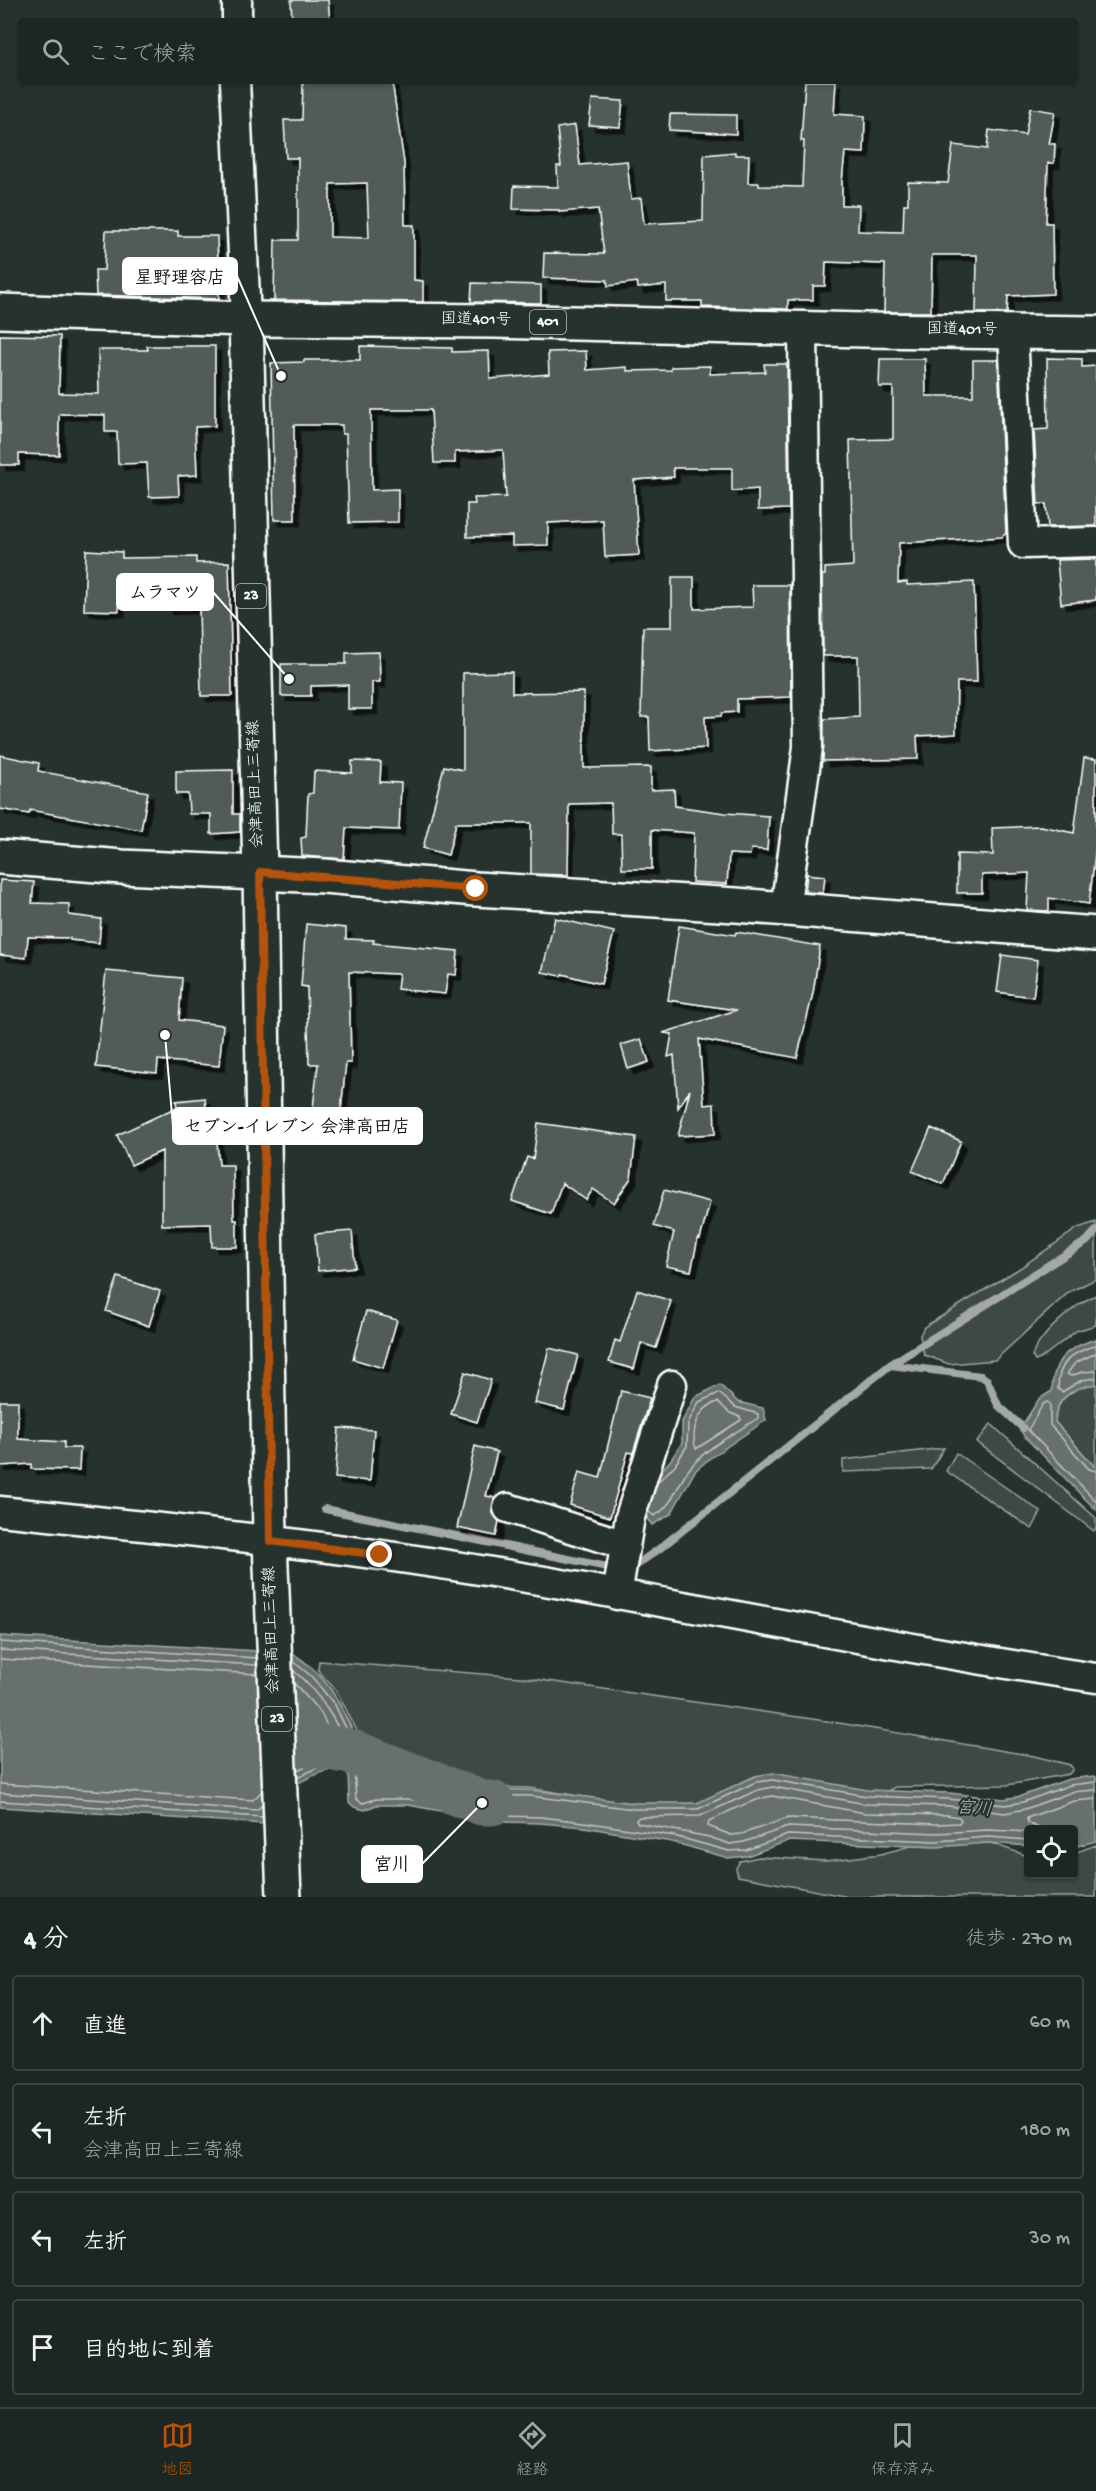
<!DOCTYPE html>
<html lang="ja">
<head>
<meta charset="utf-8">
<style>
	body { margin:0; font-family:"Gochi Hand","Klee One",sans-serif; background:#29322f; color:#f1f3f6 }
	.controls { position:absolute; right:18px; bottom:18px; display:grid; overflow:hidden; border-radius:6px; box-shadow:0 2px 4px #0004 }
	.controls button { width:54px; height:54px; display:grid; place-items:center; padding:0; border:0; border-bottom:2px solid #3a4340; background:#1c2622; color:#f1f3f6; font:30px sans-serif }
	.stop { position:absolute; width:18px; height:18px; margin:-14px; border:4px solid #b45309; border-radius:50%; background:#fff }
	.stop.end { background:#b45309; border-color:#fff; box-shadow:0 2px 6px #0008 }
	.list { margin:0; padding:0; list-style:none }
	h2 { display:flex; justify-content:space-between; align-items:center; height:78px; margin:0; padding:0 24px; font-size:26px }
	h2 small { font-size:20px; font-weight:400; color:#a0a5a5 }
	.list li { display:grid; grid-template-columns:39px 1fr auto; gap:18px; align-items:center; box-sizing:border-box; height:96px; margin:0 12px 12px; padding:0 12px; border:2px solid #3a4340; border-radius:6px }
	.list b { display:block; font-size:22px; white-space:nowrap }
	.list p { margin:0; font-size:20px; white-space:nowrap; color:#a0a5a5 }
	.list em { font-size:20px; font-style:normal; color:#a0a5a5 }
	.icon { flex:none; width:33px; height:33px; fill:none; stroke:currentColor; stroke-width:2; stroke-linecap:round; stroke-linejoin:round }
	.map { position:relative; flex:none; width:1096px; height:1897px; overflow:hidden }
	.search { position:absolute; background:#1c2622; box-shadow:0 2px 4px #0004; left:18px; right:18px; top:18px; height:66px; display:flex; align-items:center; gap:15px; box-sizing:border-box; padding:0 21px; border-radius:6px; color:#a0a5a5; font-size:22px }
	.sheet { height:510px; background:#1c2622 }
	nav { display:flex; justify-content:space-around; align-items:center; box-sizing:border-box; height:84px; border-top:2px solid #3a4340; background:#1c2622; font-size:16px; color:#a0a5a5 }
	nav a { display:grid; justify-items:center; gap:3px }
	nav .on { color:#b45309 }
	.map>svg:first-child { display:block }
	.green { fill:#3e4944; stroke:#9ea4a2; stroke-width:1.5 }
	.water { fill:#67706c; stroke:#a4a9a7; stroke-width:1.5 }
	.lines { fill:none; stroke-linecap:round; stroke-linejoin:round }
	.shore { stroke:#c2c6c4; stroke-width:1.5 }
	.stream { stroke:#a4a9a7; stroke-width:8 }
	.river { stroke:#67706c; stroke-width:45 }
	.building { fill:#515c57; stroke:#fff; stroke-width:1.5; fill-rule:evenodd; filter:url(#shadow) }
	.street-casing { stroke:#fff; stroke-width:33 }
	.secondary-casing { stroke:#fff; stroke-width:38 }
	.primary-casing { stroke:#fff; stroke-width:38 }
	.highway-casing { stroke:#fff; stroke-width:38 }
	.street { stroke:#26332d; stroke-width:28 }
	.secondary { stroke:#26332d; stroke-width:33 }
	.primary { stroke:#26332d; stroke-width:33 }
	.highway { stroke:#26332d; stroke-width:33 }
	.route { stroke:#b45309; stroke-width:8 }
	.labels { text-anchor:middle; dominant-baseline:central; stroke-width:4.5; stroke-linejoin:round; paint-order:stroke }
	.shield { fill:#26332d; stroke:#bec2c0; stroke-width:1.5 }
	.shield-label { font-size:15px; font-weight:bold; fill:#fff }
	.street-label { font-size:16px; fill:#fff; stroke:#26332d }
	.water-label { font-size:18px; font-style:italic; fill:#b3b8b6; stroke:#26332d }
	.leader { fill:none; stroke:#fff; stroke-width:2 }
	.callout-dot { fill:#fff; stroke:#26332d; stroke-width:2 }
	.callout { fill:#fff; stroke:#fff; stroke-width:2 }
	.callout-label { font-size:18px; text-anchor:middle; font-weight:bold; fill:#111 }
</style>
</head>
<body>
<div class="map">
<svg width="1096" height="1897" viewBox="0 0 1096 1897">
	<defs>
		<filter id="shadow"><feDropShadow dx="5.5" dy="5.5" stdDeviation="0" flood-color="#0009"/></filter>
	</defs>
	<rect width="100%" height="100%" fill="#26332d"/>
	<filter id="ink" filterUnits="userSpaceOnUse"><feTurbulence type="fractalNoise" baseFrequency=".0167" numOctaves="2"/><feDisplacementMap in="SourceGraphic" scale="12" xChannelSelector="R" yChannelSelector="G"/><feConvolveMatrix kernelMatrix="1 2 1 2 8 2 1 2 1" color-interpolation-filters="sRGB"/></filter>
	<g filter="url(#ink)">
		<path class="green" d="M 1096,1222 L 1096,1279 L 1069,1292 L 995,1360 L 949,1364 L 924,1355 L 920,1335 L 924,1327 L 1020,1268 L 1078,1228 Z
			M 1096,1295 L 1096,1325 L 1076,1331 L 1040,1359 L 1035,1361 L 1032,1356 C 1040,1334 1075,1304 1096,1295 Z
			M 1096,1384 L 1096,1468 L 1055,1422 C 1055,1398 1074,1387 1096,1384 Z
			M 991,1424 L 1096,1518 L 1096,1528 L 1094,1531 L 977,1442 Z
			M 944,1448 L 931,1469 L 843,1472 L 843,1460 Z
			M 956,1453 L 1041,1512 L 1032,1529 L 946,1471 Z
			M 319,1661 L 520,1677 L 833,1722 L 1034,1756 L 1070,1765 L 1073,1769 L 1069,1774 L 1007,1785 L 895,1787 L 874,1798 L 647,1807 L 530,1788 L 472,1787 L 383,1772 L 374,1764 L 337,1692 L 318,1670 Z
			M 982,1840 L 1028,1856 L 1028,1874 L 1074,1874 L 1074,1853 L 1096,1845 L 1096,1897 L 849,1897 L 738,1876 L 736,1868 L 740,1861 L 759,1857 L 826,1861 L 881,1854 L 922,1843 Z"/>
		<path class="water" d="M 1096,1339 L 1096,1384 C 1074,1387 1055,1398 1055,1422 L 1096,1468 L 1096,1510 L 1025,1437 L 1016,1424 L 1017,1419 L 1022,1423 L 1025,1421 L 1039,1399 L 1052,1391 C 1053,1359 1066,1348 1096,1339 Z
			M 720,1385 L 738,1402 L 763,1408 L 766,1420 L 709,1459 L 695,1471 L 671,1514 L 652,1525 L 641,1511 L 647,1485 L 670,1461 L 682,1443 L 682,1422 L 695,1397 Z
			M 0,1636 L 292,1653 C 342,1684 346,1725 372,1771 L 385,1777 L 472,1789 L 530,1790 L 634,1803 L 697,1803 L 755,1776 L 773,1773 L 867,1790 L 949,1793 L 1004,1799 L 1021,1796 L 1069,1779 L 1094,1776 L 1096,1777 L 1096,1841 L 1074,1847 L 1074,1830 L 1028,1830 L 1028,1846 L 988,1843 L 937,1847 L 788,1841 L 747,1856 L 728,1858 L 672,1842 L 584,1827 L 540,1823 L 500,1822 L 408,1805 L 376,1805 L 365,1810 L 354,1807 L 349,1802 L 348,1770 C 335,1765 301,1779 291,1789 C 281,1798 273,1813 265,1824 L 0,1807 Z"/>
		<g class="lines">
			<path class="shore" d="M 1096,1345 C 1071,1353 1058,1362 1058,1389 L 1062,1392 L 1082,1380 L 1096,1378
				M 1096,1353 L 1075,1363 L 1067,1374 L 1071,1376 L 1082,1372 L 1096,1371
				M 718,1402 L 730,1413 L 740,1417 L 741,1420 L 696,1449 C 690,1431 698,1407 718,1402 Z
				M 1096,1471 L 1089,1469 L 1050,1425 L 1050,1404 L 1047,1402 L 1043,1404 L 1028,1430 L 1096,1501
				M 648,1511 L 654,1516 C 673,1507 677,1484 690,1468 C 706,1447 736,1433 758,1418 L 758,1414 L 735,1407 L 719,1393 L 699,1402 L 688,1423 L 687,1446 L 675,1465 L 657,1483
				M 0,1642 L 257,1658
				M 0,1650 L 257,1665
				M 0,1659 L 257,1674
				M 293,1661 L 311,1676 L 335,1705 L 368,1775 L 385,1783 L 471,1795 L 530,1796 L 634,1809 L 698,1809 L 756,1782 L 773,1780 L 867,1796 L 948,1799 L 1005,1805 L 1023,1802 L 1070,1785 L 1096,1782
				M 293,1670 C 320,1693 336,1720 349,1751 L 347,1755 L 331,1755 L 297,1770
				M 294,1683 L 321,1713 L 335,1743 L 333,1746 L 297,1760
				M 297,1778 C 313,1770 338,1753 354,1768 L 356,1799 L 363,1803 L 376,1799 L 408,1799 L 501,1816 L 541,1817 L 584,1822 L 674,1836 L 729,1851 L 746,1850 L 788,1835 L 937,1841 L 988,1837 L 1028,1840
				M 0,1784 L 253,1800 L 262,1791
				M 0,1793 L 257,1810 L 262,1805
				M 772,1796 L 865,1813 L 947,1815 L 959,1817 L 961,1820 L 959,1823 L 937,1824 L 788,1818 L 742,1834 L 731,1835 L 708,1826 L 709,1822 C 728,1811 750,1800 772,1796 Z
				M 0,1801 L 263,1817
				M 1043,1830 L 1028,1823 L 1027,1818 L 1074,1801 L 1096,1799
				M 1028,1832 L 988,1830 L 937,1833 L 788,1827 L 744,1842 L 730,1844 L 709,1837 L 638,1823 L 636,1820 L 639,1817 L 700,1816 L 758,1790 L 773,1787 L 866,1804 L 948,1806 L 1005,1813 L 1025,1809 L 1072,1792 L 1096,1790"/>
			<path class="stream" d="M 890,1365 L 981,1376 L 987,1380 L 998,1405 L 1023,1428
				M 325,1509 L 617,1569
				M 629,1570 L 659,1549 L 890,1365 L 1087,1241 L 1096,1231"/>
			<path class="river" d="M 307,1744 L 352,1752 L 482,1803 L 492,1803"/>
		</g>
		<path class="building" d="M 291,0 L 328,0 L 330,21 L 292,21 Z
			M 303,81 L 392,81 L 404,163 L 405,225 L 414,225 L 414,280 L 423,281 L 423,302 L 274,300 L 275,240 L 298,240 L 298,158 L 286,158 L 284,120 L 302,120 ZM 367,183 L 369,238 L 330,237 L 330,184 Z
			M 805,81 L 836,81 L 834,114 L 865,116 L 864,153 L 845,152 L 842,181 L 842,205 L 859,205 L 858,231 L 903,232 L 904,204 L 908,204 L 908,182 L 948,183 L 953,145 L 987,149 L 989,130 L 1025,135 L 1030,108 L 1055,112 L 1049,144 L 1055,144 L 1054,163 L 1048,163 L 1046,223 L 1052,223 L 1053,294 L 1008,296 L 1007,313 L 976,313 L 977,255 L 932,255 L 931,312 L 884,312 L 885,264 L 826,262 L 825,286 L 813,286 L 813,300 L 788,300 L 788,309 L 702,307 L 702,301 L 666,301 L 666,285 L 638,288 L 637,282 L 608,286 L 607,280 L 543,278 L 544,253 L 604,254 L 598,209 L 559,212 L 559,210 L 513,209 L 514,186 L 558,187 L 557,166 L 561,166 L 557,128 L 575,125 L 580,165 L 627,161 L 631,199 L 641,198 L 644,224 L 703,221 L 704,155 L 735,152 L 735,155 L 749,155 L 748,183 L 759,183 L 759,186 L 802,187 L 804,141 L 801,141 Z
			M 592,99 L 623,101 L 620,127 L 589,125 Z
			M 670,114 L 736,115 L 736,134 L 669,130 Z
			M 106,231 L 178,231 L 178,236 L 217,236 L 219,299 L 96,295 L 95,270 L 104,270 Z
			M 472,283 L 541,285 L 541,303 L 471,302 Z
			M 0,335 L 60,336 L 59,393 L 99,394 L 98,350 L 148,350 L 147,346 L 215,346 L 215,426 L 195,427 L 197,475 L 178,476 L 179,496 L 149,497 L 147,463 L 118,464 L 117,432 L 105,432 L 105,415 L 59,414 L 59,455 L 19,454 L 19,465 L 0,465 Z
			M 360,346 L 452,348 L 452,352 L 489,351 L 490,379 L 549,374 L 548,352 L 586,351 L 587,370 L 627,367 L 627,371 L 671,370 L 671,367 L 710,366 L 710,374 L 765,372 L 764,364 L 787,364 L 789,509 L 758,510 L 758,489 L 732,491 L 732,468 L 673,468 L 674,477 L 634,480 L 639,555 L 605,557 L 603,520 L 548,523 L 548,545 L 512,546 L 512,536 L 467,537 L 467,504 L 475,504 L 474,498 L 506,497 L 503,450 L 455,452 L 455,463 L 434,463 L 431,410 L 371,410 L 372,490 L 398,489 L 398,522 L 349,523 L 346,434 L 342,434 L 342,425 L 294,425 L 295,520 L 274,520 L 271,363 L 304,362 L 304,360 L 360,360 Z
			M 1047,358 L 1082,359 L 1082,367 L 1096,366 L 1096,526 L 1048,527 L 1046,504 L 1038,504 L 1034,430 L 1048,429 Z
			M 880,359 L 925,359 L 926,396 L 973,396 L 973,360 L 998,360 L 1006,533 L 1002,537 L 899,543 L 898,583 L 907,582 L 907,585 L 974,582 L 977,682 L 957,682 L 956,734 L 917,736 L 918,759 L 823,761 L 824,719 L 859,717 L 858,656 L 823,656 L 822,575 L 825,575 L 825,568 L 853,566 L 850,440 L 893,439 L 893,387 L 879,387 Z
			M 86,550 L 122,552 L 122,558 L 196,557 L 196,563 L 229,562 L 232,696 L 201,696 L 199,608 L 167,609 L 166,588 L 120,590 L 119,611 L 84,610 Z
			M 1096,559 L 1096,600 L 1061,604 L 1057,560 Z
			M 672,577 L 694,577 L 694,609 L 753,607 L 752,585 L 790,585 L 791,697 L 737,699 L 737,712 L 722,713 L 721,716 L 705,717 L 706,748 L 650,751 L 649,717 L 641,717 L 643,627 L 672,627 Z
			M 379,652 L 380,682 L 372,682 L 372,709 L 348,709 L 348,685 L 311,686 L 311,696 L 281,696 L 281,664 L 346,664 L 346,653 Z
			M 512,672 L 512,693 L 584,692 L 584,768 L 651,767 L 651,790 L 674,789 L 675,806 L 725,813 L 769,816 L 767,850 L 751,849 L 750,855 L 729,854 L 727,884 L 692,882 L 694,833 L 652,830 L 652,869 L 622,869 L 621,834 L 612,834 L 611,803 L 569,804 L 568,875 L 531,874 L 531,823 L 456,823 L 448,855 L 423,848 L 444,766 L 463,770 L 463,673 Z
			M 0,755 L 39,763 L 38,771 L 148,792 L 141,830 L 30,810 L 29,814 L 0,809 Z
			M 1084,758 L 1096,759 L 1096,845 L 1089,904 L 1049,898 L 1049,911 L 1027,910 L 1029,873 L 982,875 L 982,893 L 957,893 L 957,854 L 993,855 L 992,828 L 1041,826 L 1074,833 Z
			M 352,761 L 381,762 L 380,782 L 401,783 L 399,830 L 346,828 L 344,859 L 302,856 L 301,838 L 306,837 L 308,794 L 313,793 L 314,771 L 352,773 Z
			M 233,770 L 233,814 L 240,814 L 240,832 L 211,834 L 211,814 L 189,814 L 188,794 L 176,794 L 176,771 Z
			M 807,874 L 825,876 L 823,893 L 805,892 Z
			M 0,880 L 34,882 L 32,903 L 69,904 L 69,915 L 101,919 L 99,943 L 70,940 L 70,938 L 28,937 L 26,958 L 0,955 Z
			M 555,918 L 614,932 L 601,984 L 562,974 L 561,976 L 542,972 Z
			M 306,924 L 346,928 L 346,939 L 374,940 L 373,943 L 458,951 L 456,975 L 448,974 L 445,994 L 397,989 L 399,974 L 349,972 L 351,1063 L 346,1063 L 338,1137 L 310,1134 L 318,1064 L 309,1064 L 307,987 L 301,986 Z
			M 679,926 L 735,935 L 736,932 L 820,946 L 813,993 L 797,1058 L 699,1039 L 704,1105 L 714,1104 L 715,1134 L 678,1136 L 690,1090 L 678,1108 L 674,1055 L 668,1057 L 672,1034 L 663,1033 L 737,1010 L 668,1000 Z
			M 1002,955 L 1038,960 L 1033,997 L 997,992 Z
			M 106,971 L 182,978 L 179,1020 L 223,1025 L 219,1066 L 158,1060 L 157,1073 L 96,1067 Z
			M 641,1039 L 649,1062 L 628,1069 L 621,1045 Z
			M 205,1098 L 206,1109 L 214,1109 L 219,1165 L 233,1165 L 234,1220 L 237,1220 L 237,1247 L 212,1247 L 211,1224 L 162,1225 L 162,1151 L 131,1165 L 117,1135 L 177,1107 L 176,1101 Z
			M 538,1123 L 636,1137 L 631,1178 L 614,1203 L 593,1189 L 586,1200 L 562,1183 L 551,1214 L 512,1201 L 527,1157 L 533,1159 Z
			M 931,1128 L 961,1141 L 943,1184 L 912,1171 Z
			M 664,1190 L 710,1202 L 700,1239 L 698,1238 L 691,1271 L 666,1266 L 674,1232 L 654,1226 Z
			M 352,1231 L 355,1267 L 318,1271 L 315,1234 Z
			M 118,1277 L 160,1291 L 149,1326 L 106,1311 Z
			M 637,1290 L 671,1301 L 656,1348 L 641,1343 L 634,1369 L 609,1362 L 615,1340 L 620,1342 Z
			M 366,1311 L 397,1320 L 383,1368 L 353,1359 Z
			M 549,1348 L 578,1355 L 564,1410 L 535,1403 Z
			M 465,1372 L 491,1380 L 477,1422 L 451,1414 Z
			M 621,1391 L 650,1398 L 633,1453 L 628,1452 L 610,1517 L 570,1505 L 579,1472 L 600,1478 Z
			M 0,1401 L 18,1401 L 18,1439 L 64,1442 L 64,1448 L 80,1448 L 79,1470 L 31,1469 L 31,1464 L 0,1466 Z
			M 339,1428 L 374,1430 L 370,1481 L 335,1478 Z
			M 475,1446 L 497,1452 L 486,1496 L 495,1498 L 492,1511 L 499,1521 L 496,1536 L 457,1528 Z"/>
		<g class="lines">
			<defs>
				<path id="street" d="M 237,21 L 237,0
					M 235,81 L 246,319
					M 1013,332 L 1023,544 L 1096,542
					M 785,909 L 808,747 L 803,329
					M 508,1508 L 625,1545
					M 0,1511 C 165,1528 329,1545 492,1572 C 694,1606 894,1648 1096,1678
					M 617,1595 L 630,1517 L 672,1385"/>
				<path id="secondary" d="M 0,857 L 122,867 L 324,876 L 476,889 L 736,905 L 1096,934"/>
				<path id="primary" d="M 246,319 L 260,872 L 270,1541 L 284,1897"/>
				<path id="highway" d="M 0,311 L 246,319 L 494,321 L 863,330 L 1096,333"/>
			</defs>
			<use href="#street" class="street-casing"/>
			<use href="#secondary" class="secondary-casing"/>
			<use href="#primary" class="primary-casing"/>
			<use href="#highway" class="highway-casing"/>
			<use href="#street" class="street"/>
			<use href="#secondary" class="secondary"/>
			<use href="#primary" class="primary"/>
			<use href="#highway" class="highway"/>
		</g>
	</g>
	<g class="lines" filter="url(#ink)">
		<path class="route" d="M 380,1555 L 270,1541 L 260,872 L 476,889"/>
	</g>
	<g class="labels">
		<g class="shield">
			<rect x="530" y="310" width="36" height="24" rx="4.5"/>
			<rect x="236" y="584" width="30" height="24" rx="4.5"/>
			<rect x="262" y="1707" width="30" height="24" rx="4.5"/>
		</g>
		<g class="shield-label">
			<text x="548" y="322">401</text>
			<text x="251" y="596">23</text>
			<text x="277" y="1719">23</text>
		</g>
		<g class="street-label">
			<text transform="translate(476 321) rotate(1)">国道401号</text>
			<text transform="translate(962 331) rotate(1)">国道401号</text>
			<text transform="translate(257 784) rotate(-92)">会津高田上三寄線</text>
			<text transform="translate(273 1630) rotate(-92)">会津高田上三寄線</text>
		</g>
		<g class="water-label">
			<text transform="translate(974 1810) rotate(5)">宮川</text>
		</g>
	</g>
	<path class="leader" d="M281 376L237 276M289 679L213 592M165 1035L173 1126M482 1803L422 1864"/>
	<g class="callout-dot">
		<circle cx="281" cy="376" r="6"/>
		<circle cx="289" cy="679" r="6"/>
		<circle cx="165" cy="1035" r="6"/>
		<circle cx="482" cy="1803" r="6"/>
	</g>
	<g class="callout">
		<rect x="123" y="258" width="114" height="36" rx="6"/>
		<rect x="117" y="574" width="96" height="36" rx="6"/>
		<rect x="173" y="1108" width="249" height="36" rx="6"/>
		<rect x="362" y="1846" width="60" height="36" rx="6"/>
	</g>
	<g class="callout-label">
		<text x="180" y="283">星野理容店</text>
		<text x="165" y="598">ムラマツ</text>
		<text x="297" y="1132">セブン-イレブン 会津高田店</text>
		<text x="392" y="1870">宮川</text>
	</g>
</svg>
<div class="controls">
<button><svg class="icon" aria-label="locate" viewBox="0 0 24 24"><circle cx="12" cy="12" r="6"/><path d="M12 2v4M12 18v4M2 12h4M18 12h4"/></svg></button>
</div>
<div class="stop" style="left:476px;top:889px"></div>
<div class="stop end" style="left:380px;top:1555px"></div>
<div class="search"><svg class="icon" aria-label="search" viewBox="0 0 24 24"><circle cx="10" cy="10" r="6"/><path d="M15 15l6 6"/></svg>ここで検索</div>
</div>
<section class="sheet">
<h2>4 分<small>徒歩 · 270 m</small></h2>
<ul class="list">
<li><svg class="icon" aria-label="ahead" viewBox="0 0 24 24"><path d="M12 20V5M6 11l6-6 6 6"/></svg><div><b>直進</b></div><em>60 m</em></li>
<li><svg class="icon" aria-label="left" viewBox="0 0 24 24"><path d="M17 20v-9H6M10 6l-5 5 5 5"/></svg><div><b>左折</b><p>会津高田上三寄線</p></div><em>180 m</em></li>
<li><svg class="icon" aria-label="left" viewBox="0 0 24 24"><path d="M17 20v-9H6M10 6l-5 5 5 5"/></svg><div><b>左折</b></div><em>30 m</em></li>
<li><svg class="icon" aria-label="arrive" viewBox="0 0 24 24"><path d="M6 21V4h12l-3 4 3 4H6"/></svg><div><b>目的地に到着</b></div></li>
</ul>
</section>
<nav>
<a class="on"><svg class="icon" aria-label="map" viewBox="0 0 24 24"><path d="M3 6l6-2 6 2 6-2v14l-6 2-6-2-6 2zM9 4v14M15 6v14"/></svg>地図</a>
<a><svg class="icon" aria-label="directions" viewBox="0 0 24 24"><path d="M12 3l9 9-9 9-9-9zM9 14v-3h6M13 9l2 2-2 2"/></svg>経路</a>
<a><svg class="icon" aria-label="saved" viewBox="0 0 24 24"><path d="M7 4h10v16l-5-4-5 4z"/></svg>保存済み</a>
</nav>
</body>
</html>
